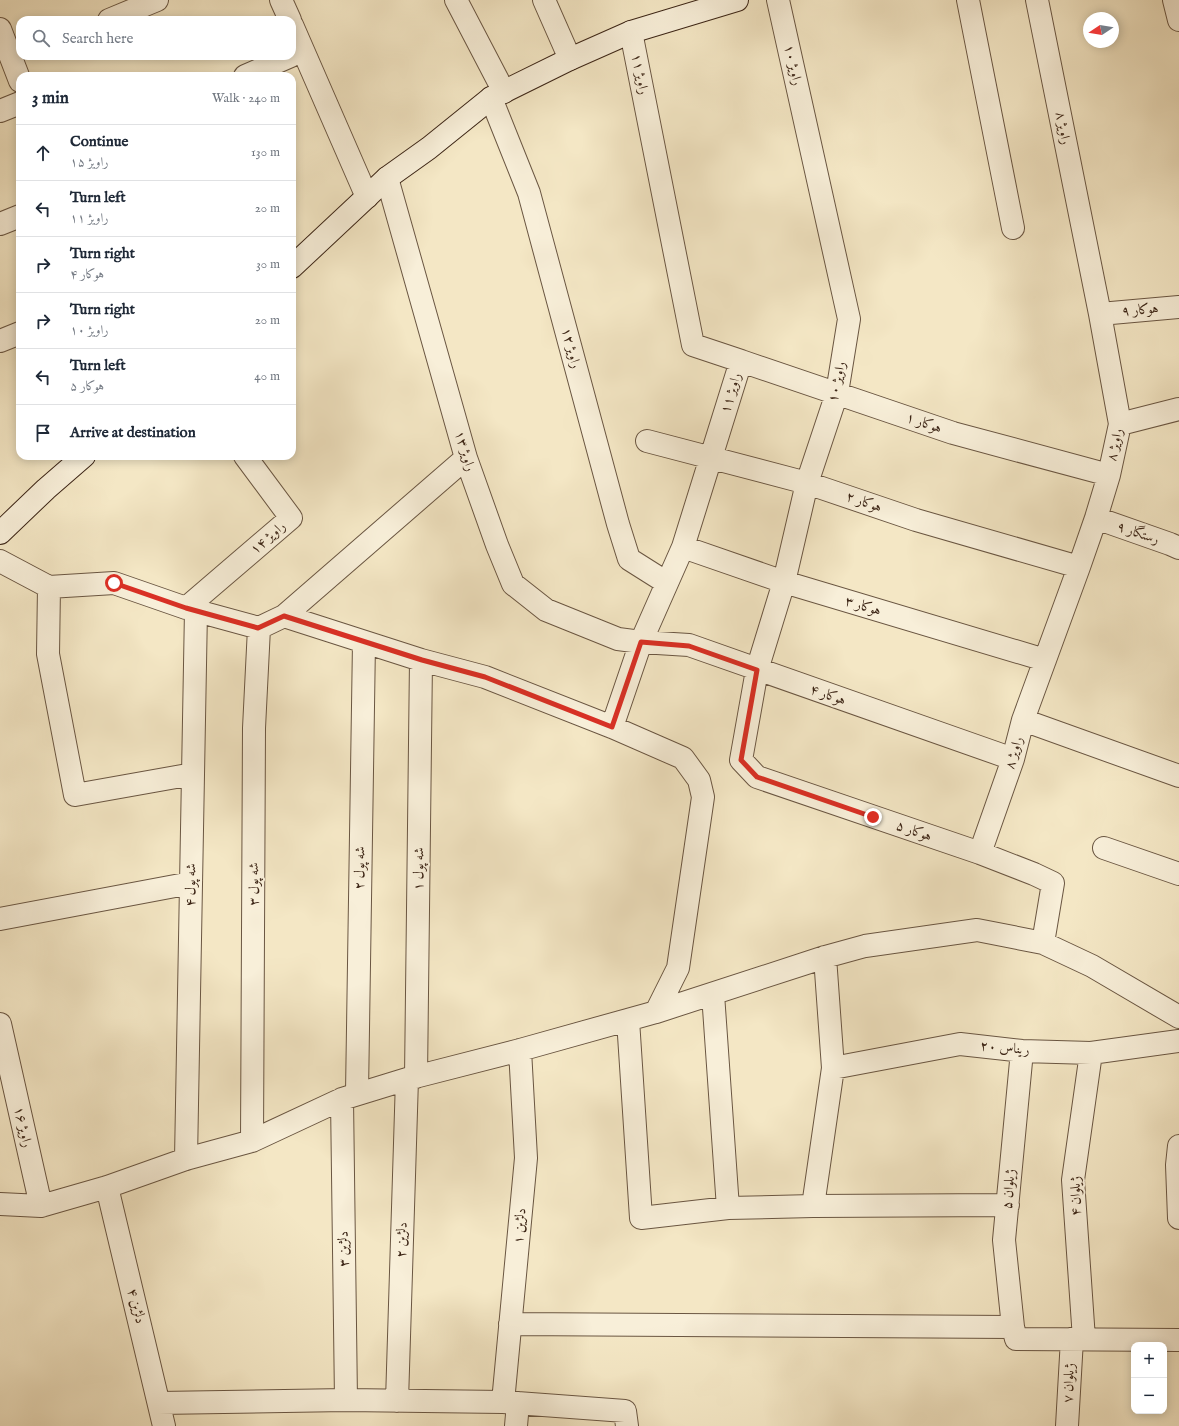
<!DOCTYPE html>
<html lang="en">
<head>
<meta charset="utf-8">
<style>
	body { margin:0; font-family:"IM FELL English",Amiri,serif; background:#f2f2f3; color:#1f2937 }
	.controls { position:absolute; right:12px; bottom:12px; display:grid; overflow:hidden; border-radius:8px; box-shadow:0 2px 10px #0003 }
	.controls button { width:36px; height:36px; display:grid; place-items:center; padding:0; border:0; border-bottom:1px solid #e0e1e3; background:#fff; color:#1f2937; font:20px sans-serif }
	.compass { position:absolute; left:1083px; top:12px; width:36px; height:36px; border-radius:50%; background:#fff; box-shadow:0 2px 10px #0003; rotate:258deg }
	.stop { position:absolute; width:12px; height:12px; margin:-9px; border:3px solid #d93025; border-radius:50%; background:#fff }
	.stop.end { background:#d93025; border-color:#fff; box-shadow:0 1px 4px #0008 }
	.list { margin:0; padding:0; list-style:none }
	h2 { display:flex; justify-content:space-between; align-items:center; height:52px; margin:0; padding:0 16px; font-size:17px }
	h2 small { font-size:13px; font-weight:400; color:#747a83 }
	.list li { display:grid; grid-template-columns:26px 1fr auto; gap:12px; align-items:center; box-sizing:border-box; height:56px; padding:0 16px; border-top:1px solid #e0e1e3 }
	.list b { display:block; font-size:15px; white-space:nowrap }
	.list p { margin:0; font-size:13px; white-space:nowrap; color:#747a83 }
	.list em { font-size:13px; font-style:normal; color:#747a83 }
	.icon { flex:none; width:22px; height:22px; fill:none; stroke:currentColor; stroke-width:2; stroke-linecap:round; stroke-linejoin:round }
	.map { position:relative; flex:none; width:1179px; height:1426px; overflow:hidden }
	.search { position:absolute; background:#fff; box-shadow:0 2px 10px #0003; left:16px; top:16px; width:280px; height:44px; display:flex; align-items:center; gap:10px; box-sizing:border-box; padding:0 14px; border-radius:12px; color:#747a83; font-size:15px }
	.panel { position:absolute; background:#fff; box-shadow:0 2px 10px #0003; left:16px; top:72px; width:280px; height:388px; border-radius:12px }
	.map>svg:first-child { display:block }
	.lines { fill:none; stroke-linecap:round; stroke-linejoin:round }
	.street-casing { stroke:#6a5642; stroke-width:24 }
	.secondary-casing { stroke:#3c2516; stroke-width:24 }
	.street { stroke:#f8efd9; stroke-width:22 }
	.secondary { stroke:#f8efd9; stroke-width:22 }
	.route { stroke:#d93025; stroke-width:5 }
	.labels { text-anchor:middle; dominant-baseline:central; stroke-width:4; stroke-linejoin:round; paint-order:stroke }
	.street-label { font-size:14px; fill:#3c2516; stroke:#f8efd9 }
</style>
</head>
<body>
<div class="map">
<svg width="1179" height="1426" viewBox="0 0 1179 1426">
	<rect width="100%" height="100%" fill="#f4e7c5"/>
	<filter id="stains"><feTurbulence type="fractalNoise" baseFrequency=".005" numOctaves="4"/><feColorMatrix values="0 0 0 0 .2 0 0 0 0 .09 0 0 0 0 .02 0 0 0 .5 -.17"/></filter>
	<radialGradient id="worn" r=".72"><stop offset=".6" stop-color="#630" stop-opacity="0"/><stop offset="1" stop-color="#630" stop-opacity=".3"/></radialGradient>
	<g class="lines">
		<defs>
			<path id="street" d="M 281,0 L 290,20
				M 456,0 L 504,92
				M 544,0 L 570,59
				M 778,0 L 849,319 L 837,393 L 807,483 L 784,582 L 757,670 L 741,760 L 757,777 L 980,853 L 1034,874 L 1053,883 L 1043,943
				M 968,0 L 1013,228
				M 1174,0 L 1179,20
				M 109,20 L 157,0
				M 292,25 L 367,197
				M 0,29 L 20,81
				M 245,76 L 291,56
				M 491,98 L 529,193 L 618,524 L 629,559 L 667,583
				M 0,111 L 20,103
				M 387,178 L 466,458 L 497,545 L 513,584 L 546,610 L 618,639 L 641,642 L 689,645 L 1013,759
				M 0,224 L 20,216
				M 1100,314 L 1179,307
				M 0,341 L 20,333
				M 741,361 L 953,433 L 1109,475
				M 1120,424 L 1179,409
				M 647,441 L 807,483 L 916,520 L 1079,567
				M 1096,518 L 1170,544 L 1179,548
				M 683,547 L 784,582 L 1045,660
				M 0,561 L 49,587 L 114,583 L 186,608 L 259,628 L 284,616 L 421,660 L 485,677 L 612,727 L 683,758 L 699,780 L 703,797 L 678,968 L 656,1012
				M 49,587 L 48,654 L 75,795 L 193,774
				M 186,608 L 291,518 L 245,456
				M 284,616 L 466,458
				M 1023,720 L 1179,776
				M 612,727 L 641,642 L 683,547 L 741,361 L 693,345 L 631,32
				M 1104,848 L 1179,874
				M 980,853 L 1013,759 L 1023,720 L 1079,567 L 1096,518 L 1109,475 L 1120,424 L 1100,314 L 1037,0
				M 0,919 L 191,883
				M 713,994 L 728,1208
				M 628,1020 L 641,1218 L 728,1208 L 813,1206 L 1008,1205
				M 0,1024 L 41,1206
				M 833,1068 L 960,1044 L 1022,1051 L 1091,1053 L 1179,1041
				M 416,1077 L 421,660
				M 357,1093 L 364,642
				M 342,1099 L 346,1400
				M 252,1141 L 254,728 L 259,628
				M 1179,1146 L 1177,1165 L 1179,1218
				M 186,1159 L 196,610
				M 107,1187 L 164,1426
				M 0,1204 L 41,1206 L 107,1187 L 186,1159 L 252,1141 L 342,1099 L 407,1079 L 520,1050 L 656,1012 L 825,957 L 865,946 L 977,930 L 1043,943 L 1092,966 L 1179,1017
				M 813,1206 L 833,1068 L 825,957
				M 510,1324 L 1013,1327 L 1016,1339 L 1179,1340
				M 1013,1327 L 1004,1240 L 1022,1051
				M 1084,1339 L 1073,1180 L 1091,1053
				M 397,1401 L 407,1079
				M 503,1402 L 526,1158 L 520,1050
				M 159,1403 L 346,1400 L 503,1402 L 625,1411 L 627,1426
				M 516,1426 L 518,1403
				M 1067,1426 L 1072,1339"/>
			<path id="secondary" d="M 292,267 L 387,178 L 429,148 L 491,98 L 570,59 L 631,32 L 737,0
				M 0,533 L 46,489 L 84,456"/>
		</defs>
		<use href="#street" class="street-casing"/>
		<use href="#secondary" class="secondary-casing"/>
		<use href="#street" class="street"/>
		<use href="#secondary" class="secondary"/>
	</g>
	<g class="lines">
		<path class="route" d="M 114,583 L 186,608 L 258,628 L 284,616 L 422,660 L 485,677 L 612,727 L 641,642 L 689,646 L 757,670 L 741,760 L 757,777 L 873,817"/>
	</g>
	<g class="labels">
		<g class="street-label">
			<text transform="translate(793 65) rotate(77)">راویژ ۱۰</text>
			<text transform="translate(640 74) rotate(79)">راویژ ۱۱</text>
			<text transform="translate(1063 128) rotate(79)">راویژ ۸</text>
			<text transform="translate(1140 310) rotate(-5)">هوکار ۹</text>
			<text transform="translate(571 348) rotate(75)">راویژ ۱۲</text>
			<text transform="translate(837 382) rotate(-78)">راویژ ۱۰</text>
			<text transform="translate(731 393) rotate(-73)">راویژ ۱۱</text>
			<text transform="translate(924 423) rotate(19)">هوکار ۱</text>
			<text transform="translate(1115 445) rotate(-78)">راویژ ۸</text>
			<text transform="translate(465 451) rotate(73)">راویژ ۱۳</text>
			<text transform="translate(864 502) rotate(19)">هوکار ۲</text>
			<text transform="translate(1138 533) rotate(19)">رستگار ۹</text>
			<text transform="translate(268 538) rotate(-41)">راویژ ۱۴</text>
			<text transform="translate(863 606) rotate(17)">هوکار ۳</text>
			<text transform="translate(828 695) rotate(19)">هوکار ۴</text>
			<text transform="translate(1014 753) rotate(-74)">راویژ ۸</text>
			<text transform="translate(914 831) rotate(19)">هوکار ۵</text>
			<text transform="translate(360 868) rotate(-89)">شه پول ۲</text>
			<text transform="translate(419 869) rotate(-89)">شه پول ۱</text>
			<text transform="translate(254 884) rotate(-90)">شه پول ۳</text>
			<text transform="translate(191 885) rotate(-89)">شه پول ۴</text>
			<text transform="translate(1005 1048) rotate(5)">ریناس ۲۰</text>
			<text transform="translate(23 1127) rotate(77)">راویژ ۱۶</text>
			<text transform="translate(1009 1189) rotate(-85)">ژیلوان ۵</text>
			<text transform="translate(1076 1196) rotate(-91)">ژیلوان ۴</text>
			<text transform="translate(520 1226) rotate(-85)">دلژین ۱</text>
			<text transform="translate(402 1240) rotate(-88)">دلژین ۲</text>
			<text transform="translate(344 1249) rotate(-91)">دلژین ۳</text>
			<text transform="translate(136 1306) rotate(76)">دلژین ۴</text>
			<text transform="translate(1069 1383) rotate(-87)">ژیلوان ۷</text>
		</g>
	</g>
	<rect width="100%" height="100%" filter="url(#stains)"/>
	<rect width="100%" height="100%" fill="url(#worn)"/>
</svg>
<div class="controls">
<button>+</button>
<button>−</button>
</div>
<svg class="compass" viewBox="-18 -18 36 36"><path d="M0-13l5 13h-10z" fill="#e53935"/><path d="M0 13l5-13h-10z" fill="#747a83"/></svg>
<div class="stop" style="left:114px;top:583px"></div>
<div class="stop end" style="left:873px;top:817px"></div>
<div class="search"><svg class="icon" aria-label="search" viewBox="0 0 24 24"><circle cx="10" cy="10" r="6"/><path d="M15 15l6 6"/></svg>Search here</div>
<section class="panel">
<h2>3 min<small>Walk · 240 m</small></h2>
<ul class="list">
<li><svg class="icon" aria-label="ahead" viewBox="0 0 24 24"><path d="M12 20V5M6 11l6-6 6 6"/></svg><div><b>Continue</b><p>راویژ ۱۵</p></div><em>130 m</em></li>
<li><svg class="icon" aria-label="left" viewBox="0 0 24 24"><path d="M17 20v-9H6M10 6l-5 5 5 5"/></svg><div><b>Turn left</b><p>راویژ ۱۱</p></div><em>20 m</em></li>
<li><svg class="icon" aria-label="right" viewBox="0 0 24 24"><path d="M7 20v-9h11M14 6l5 5-5 5"/></svg><div><b>Turn right</b><p>هوکار ۴</p></div><em>30 m</em></li>
<li><svg class="icon" aria-label="right" viewBox="0 0 24 24"><path d="M7 20v-9h11M14 6l5 5-5 5"/></svg><div><b>Turn right</b><p>راویژ ۱۰</p></div><em>20 m</em></li>
<li><svg class="icon" aria-label="left" viewBox="0 0 24 24"><path d="M17 20v-9H6M10 6l-5 5 5 5"/></svg><div><b>Turn left</b><p>هوکار ۵</p></div><em>40 m</em></li>
<li><svg class="icon" aria-label="arrive" viewBox="0 0 24 24"><path d="M6 21V4h12l-3 4 3 4H6"/></svg><div><b>Arrive at destination</b></div></li>
</ul>
</section>
</div>
</body>
</html>
